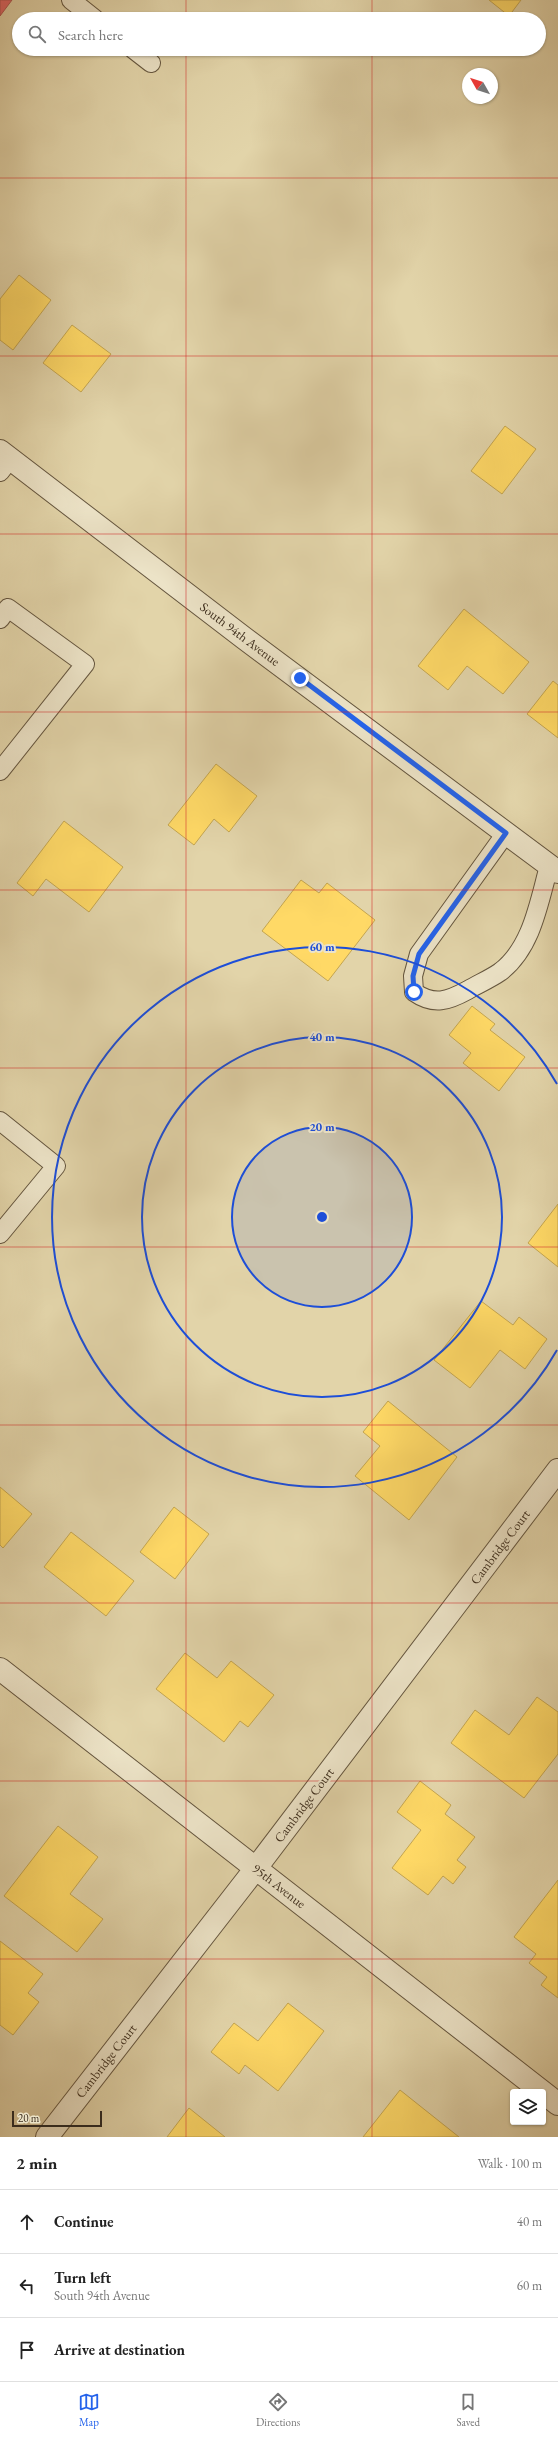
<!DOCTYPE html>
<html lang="en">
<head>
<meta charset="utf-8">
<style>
	body { margin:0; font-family:"EB Garamond",serif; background:#f6f6f6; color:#222 }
	.controls { position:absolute; right:12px; bottom:12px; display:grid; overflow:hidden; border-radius:4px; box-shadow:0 1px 3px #0004 }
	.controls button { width:36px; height:36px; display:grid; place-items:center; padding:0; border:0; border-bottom:1px solid #e0e0e0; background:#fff; color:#222; font:20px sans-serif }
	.compass { position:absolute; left:462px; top:68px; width:36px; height:36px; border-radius:50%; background:#fff; box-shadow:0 1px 3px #0004; rotate:309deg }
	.scale { position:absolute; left:12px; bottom:10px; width:90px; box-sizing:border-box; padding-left:4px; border:2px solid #3b2c1c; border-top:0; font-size:11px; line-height:14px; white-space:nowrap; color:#3b2c1c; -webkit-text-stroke:3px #ece3c7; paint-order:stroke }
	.stop { position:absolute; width:12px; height:12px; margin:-9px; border:3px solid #2563eb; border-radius:50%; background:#fff }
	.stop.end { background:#2563eb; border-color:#fff; box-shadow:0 1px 4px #0008 }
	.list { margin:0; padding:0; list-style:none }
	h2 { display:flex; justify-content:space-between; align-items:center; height:52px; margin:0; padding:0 16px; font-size:17px }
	h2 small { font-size:13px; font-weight:400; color:#767676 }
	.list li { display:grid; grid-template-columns:26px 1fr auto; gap:12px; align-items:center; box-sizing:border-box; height:64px; padding:0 16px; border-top:1px solid #e0e0e0 }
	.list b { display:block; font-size:15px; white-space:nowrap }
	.list p { margin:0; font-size:13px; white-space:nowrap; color:#767676 }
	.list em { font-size:13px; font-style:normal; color:#767676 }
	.icon { flex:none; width:22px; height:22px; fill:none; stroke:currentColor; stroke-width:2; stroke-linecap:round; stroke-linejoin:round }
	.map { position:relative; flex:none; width:558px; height:2137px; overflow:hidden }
	.search { position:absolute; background:#fff; box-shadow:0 1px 3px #0004; left:12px; right:12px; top:12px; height:44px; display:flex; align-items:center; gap:10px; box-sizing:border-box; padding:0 14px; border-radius:22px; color:#767676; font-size:15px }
	.sheet { height:244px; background:#fff }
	nav { display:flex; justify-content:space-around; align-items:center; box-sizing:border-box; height:56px; border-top:1px solid #e0e0e0; background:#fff; font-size:11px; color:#767676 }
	nav a { display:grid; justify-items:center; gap:2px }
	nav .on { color:#2563eb }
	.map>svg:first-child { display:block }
	.homes { fill:#ffd966; stroke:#c4a550 }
	.shops { fill:#e06666; stroke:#ae5550 }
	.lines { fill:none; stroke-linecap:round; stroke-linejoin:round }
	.service-casing { stroke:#65563f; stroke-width:20 }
	.minor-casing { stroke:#65563f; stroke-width:24 }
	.service { stroke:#ece3c7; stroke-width:18 }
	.minor { stroke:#ece3c7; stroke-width:22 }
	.route { stroke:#2563eb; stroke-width:5 }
	.grid { fill:none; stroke:#d62828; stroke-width:1; stroke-opacity:0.55 }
	.ring { fill:none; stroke:#1d4ed8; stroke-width:2 }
	.labels { text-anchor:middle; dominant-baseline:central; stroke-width:4; stroke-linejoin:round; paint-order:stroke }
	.street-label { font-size:13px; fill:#3b2c1c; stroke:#ece3c7 }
	.centre { fill:#1d4ed8; stroke:#ece3c7; stroke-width:2 }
	.ring-label { font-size:12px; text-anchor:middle; font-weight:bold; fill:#1d4ed8; stroke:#ece3c7; stroke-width:4; stroke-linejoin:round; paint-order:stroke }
</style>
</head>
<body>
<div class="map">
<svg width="558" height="2137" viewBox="0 0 558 2137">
	<rect width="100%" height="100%" fill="#e2d4a9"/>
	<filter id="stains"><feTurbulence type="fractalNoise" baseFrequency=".005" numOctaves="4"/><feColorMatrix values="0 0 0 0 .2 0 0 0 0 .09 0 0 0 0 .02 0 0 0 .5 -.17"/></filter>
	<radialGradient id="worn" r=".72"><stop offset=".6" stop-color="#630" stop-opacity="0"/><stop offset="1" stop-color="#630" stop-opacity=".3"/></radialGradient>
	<path class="homes" d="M 489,0 L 521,0 L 509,16 Z
		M 19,275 L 51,300 L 13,350 L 0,340 L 0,299 Z
		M 72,325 L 111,354 L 81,392 L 43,363 Z
		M 505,426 L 536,449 L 502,494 L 471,471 Z
		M 464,609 L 529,662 L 503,694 L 467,666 L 448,690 L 418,666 Z
		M 553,681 L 558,685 L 558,738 L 527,714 Z
		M 216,764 L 257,796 L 229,832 L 214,819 L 194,845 L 168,825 Z
		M 64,821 L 123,867 L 89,912 L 46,879 L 33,896 L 17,883 Z
		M 301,880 L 319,893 L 327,883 L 375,920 L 328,981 L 262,931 Z
		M 472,1006 L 495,1024 L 490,1030 L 525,1057 L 499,1091 L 463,1063 L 471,1053 L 449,1035 Z
		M 558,1204 L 558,1267 L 528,1243 Z
		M 481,1301 L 513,1325 L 519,1317 L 547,1339 L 525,1369 L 500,1350 L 470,1388 L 434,1360 Z
		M 388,1401 L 457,1457 L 409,1520 L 355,1476 L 380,1446 L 363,1432 Z
		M 0,1487 L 32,1514 L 3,1548 L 0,1545 Z
		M 174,1507 L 209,1534 L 175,1579 L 140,1552 Z
		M 71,1532 L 134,1581 L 106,1616 L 44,1567 Z
		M 185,1653 L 217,1678 L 231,1661 L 274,1695 L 248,1727 L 240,1721 L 224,1742 L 156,1689 Z
		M 537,1697 L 558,1712 L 558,1754 L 524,1798 L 451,1743 L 475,1710 L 509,1735 Z
		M 420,1781 L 451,1805 L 445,1814 L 475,1837 L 457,1860 L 466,1867 L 453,1884 L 443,1876 L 428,1895 L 392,1868 L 421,1830 L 397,1812 Z
		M 58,1826 L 98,1857 L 70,1894 L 103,1919 L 77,1952 L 4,1896 Z
		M 558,1880 L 558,1998 L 541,1985 L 547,1977 L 529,1963 L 536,1954 L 514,1937 Z
		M 0,1941 L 43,1974 L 28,1993 L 39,2002 L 13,2035 L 0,2025 Z
		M 288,2003 L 324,2031 L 278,2091 L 245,2065 L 239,2074 L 211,2052 L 234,2023 L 258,2041 Z
		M 400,2090 L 459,2137 L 363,2137 Z
		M 189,2108 L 225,2137 L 167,2137 Z"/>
	<path class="shops" d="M 0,0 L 12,0 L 0,16 Z"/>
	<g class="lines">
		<defs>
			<path id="service" d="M 71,0 L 95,19
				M 133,49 L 151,63
				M 0,472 L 10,459
				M 0,619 L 8,608 L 85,664 L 0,771
				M 506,833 L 419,954 L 413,976 L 414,992 C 434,1006 448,1001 468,990 C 478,984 490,979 500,972 C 532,948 539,902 549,866
				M 0,1121 L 56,1166 L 0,1234"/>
			<path id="minor" d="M 0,451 L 244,638 L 558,872
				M 0,1669 L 558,2104
				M 47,2137 L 256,1868 L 558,1470"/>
		</defs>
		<use href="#service" class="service-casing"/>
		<use href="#minor" class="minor-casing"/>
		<use href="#service" class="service"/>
		<use href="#minor" class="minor"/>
	</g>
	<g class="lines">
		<path class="route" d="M 300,678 L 506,833 L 419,954 L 413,976 L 414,992"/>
	</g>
	<path class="grid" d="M 186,0 L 186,19M 372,0 L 372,19M 186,49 L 186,2137M 372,49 L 372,2137M 0,178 L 558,178M 0,356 L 558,356M 0,534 L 558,534M 0,712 L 558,712M 0,890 L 558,890M 0,1068 L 558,1068M 0,1247 L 558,1247M 0,1425 L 558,1425M 0,1603 L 558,1603M 0,1781 L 558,1781M 0,1959 L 558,1959"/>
	<circle cx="322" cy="1217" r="90" fill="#1d4ed8" fill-opacity=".12"/>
	<g class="ring">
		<circle cx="322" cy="1217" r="90"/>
		<circle cx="322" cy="1217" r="180"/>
		<path d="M557 1350A270 270 0 1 1 557 1084"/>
	</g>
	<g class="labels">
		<g class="street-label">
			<text transform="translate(240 634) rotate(37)">South 94th Avenue</text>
			<text transform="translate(500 1547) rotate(-53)">Cambridge Court</text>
			<text transform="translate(304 1805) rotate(-53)">Cambridge Court</text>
			<text transform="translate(279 1886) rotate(38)">95th Avenue</text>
			<text transform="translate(106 2061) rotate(-52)">Cambridge Court</text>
		</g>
	</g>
	<circle cx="322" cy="1217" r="6" class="centre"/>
	<g class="ring-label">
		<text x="322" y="951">60 m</text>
		<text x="322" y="1041">40 m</text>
		<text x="322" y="1131">20 m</text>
	</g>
	<rect width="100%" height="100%" filter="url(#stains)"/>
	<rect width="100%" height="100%" fill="url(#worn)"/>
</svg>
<div class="controls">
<button><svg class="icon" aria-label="layers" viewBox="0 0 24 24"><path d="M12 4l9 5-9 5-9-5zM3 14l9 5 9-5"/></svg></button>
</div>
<svg class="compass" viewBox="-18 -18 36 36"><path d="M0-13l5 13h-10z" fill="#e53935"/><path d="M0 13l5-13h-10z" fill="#767676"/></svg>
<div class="scale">20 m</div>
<div class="stop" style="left:414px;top:992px"></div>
<div class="stop end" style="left:300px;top:678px"></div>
<div class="search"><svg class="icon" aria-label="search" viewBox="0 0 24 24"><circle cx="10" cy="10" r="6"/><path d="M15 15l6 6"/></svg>Search here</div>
</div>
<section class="sheet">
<h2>2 min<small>Walk · 100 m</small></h2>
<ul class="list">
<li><svg class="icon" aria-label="ahead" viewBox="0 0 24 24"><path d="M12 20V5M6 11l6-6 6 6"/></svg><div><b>Continue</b></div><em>40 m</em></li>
<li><svg class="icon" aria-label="left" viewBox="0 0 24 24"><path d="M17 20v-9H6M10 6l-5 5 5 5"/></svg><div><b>Turn left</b><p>South 94th Avenue</p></div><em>60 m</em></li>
<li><svg class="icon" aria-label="arrive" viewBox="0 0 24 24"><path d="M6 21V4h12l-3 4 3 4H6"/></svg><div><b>Arrive at destination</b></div></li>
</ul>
</section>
<nav>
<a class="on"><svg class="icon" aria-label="map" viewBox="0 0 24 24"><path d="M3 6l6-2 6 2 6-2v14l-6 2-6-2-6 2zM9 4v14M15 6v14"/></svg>Map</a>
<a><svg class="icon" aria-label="directions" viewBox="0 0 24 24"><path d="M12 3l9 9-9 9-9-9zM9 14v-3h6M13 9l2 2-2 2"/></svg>Directions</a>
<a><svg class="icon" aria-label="saved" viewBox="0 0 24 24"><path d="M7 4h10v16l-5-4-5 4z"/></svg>Saved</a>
</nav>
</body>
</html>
